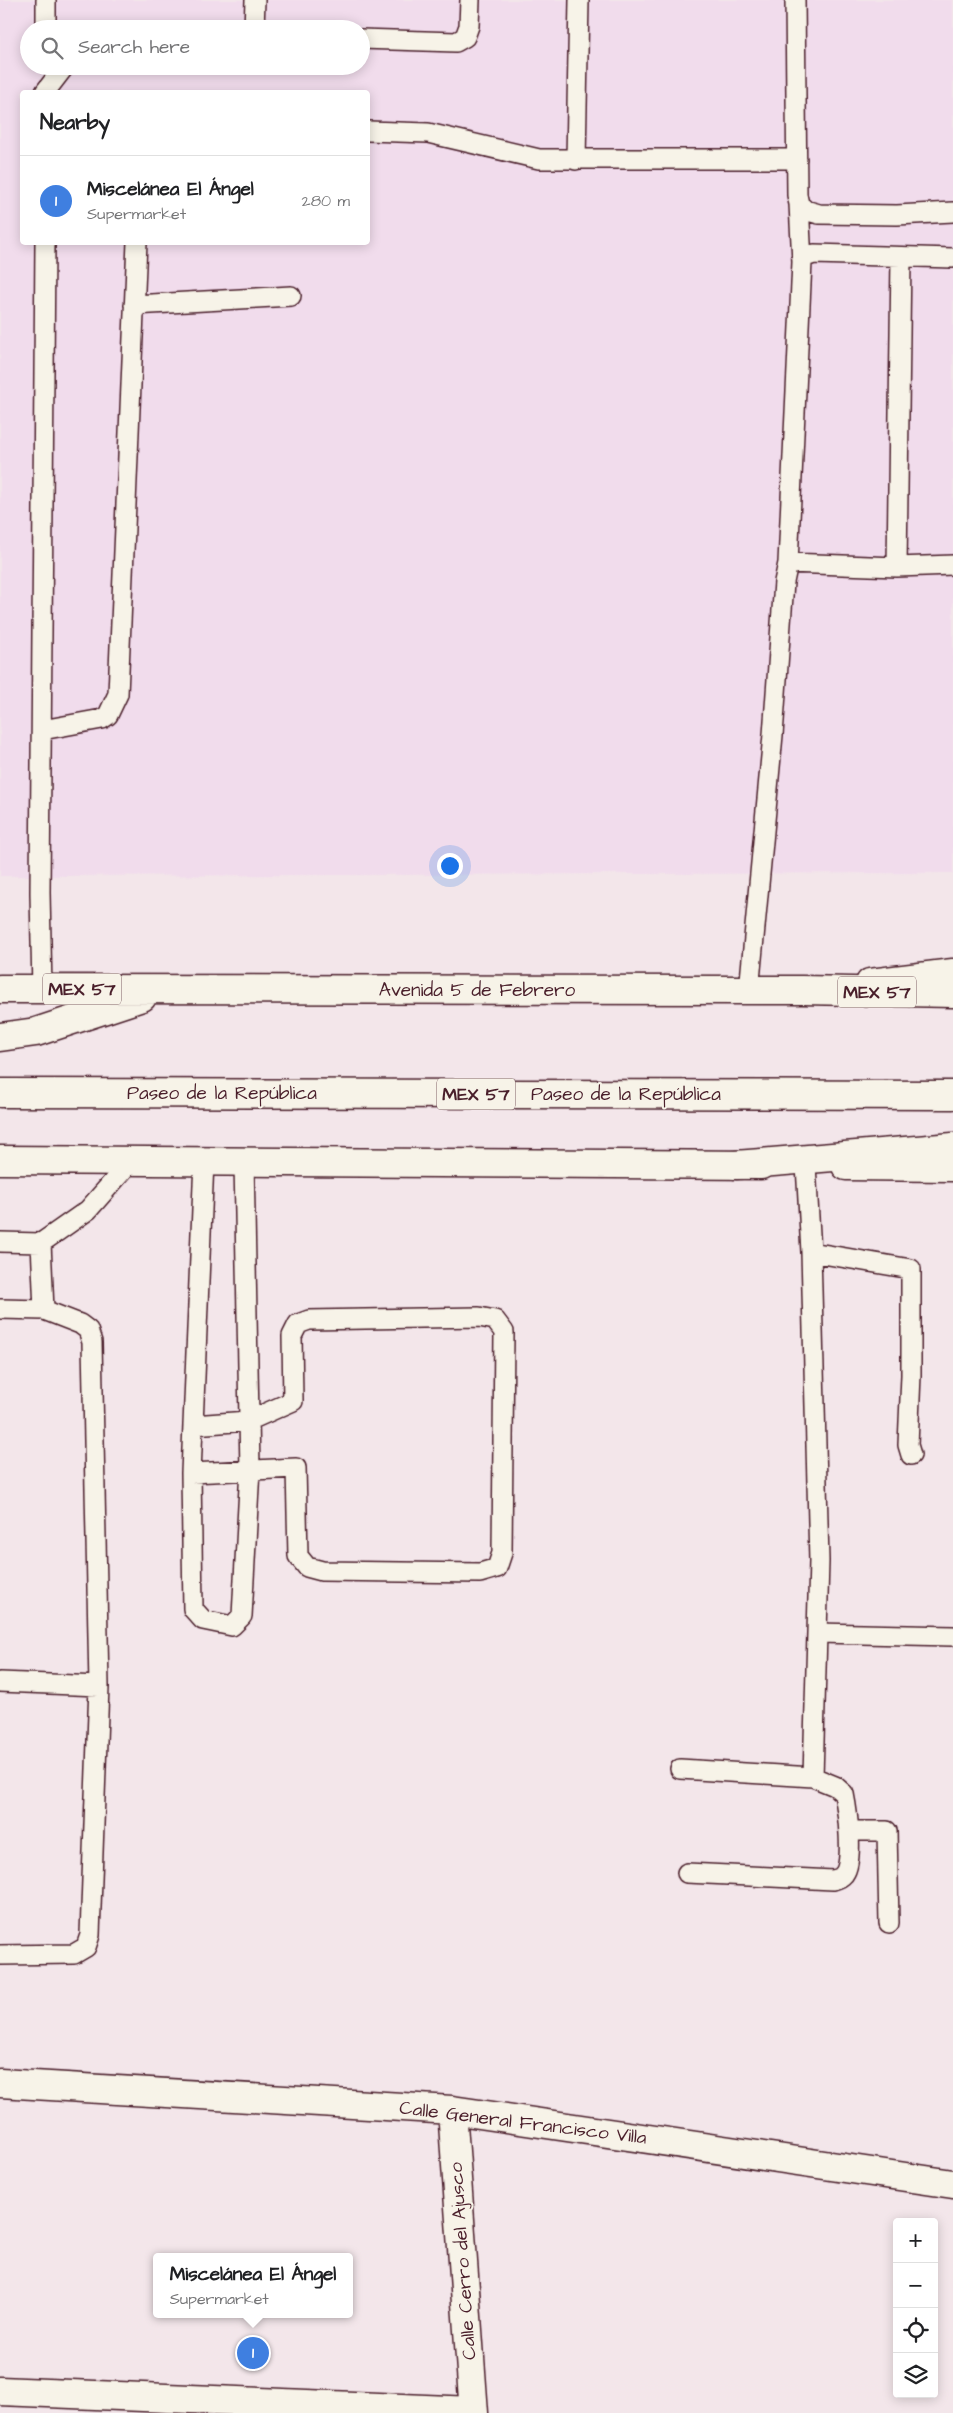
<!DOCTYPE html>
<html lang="en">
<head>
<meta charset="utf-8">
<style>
	body { margin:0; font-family:"Architects Daughter",sans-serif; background:#f6f6f6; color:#202124 }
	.controls { position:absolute; right:15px; bottom:15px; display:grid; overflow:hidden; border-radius:5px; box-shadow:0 2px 12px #0003 }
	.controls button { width:45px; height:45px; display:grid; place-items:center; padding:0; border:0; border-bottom:1px solid #e0e0e0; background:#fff; color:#202124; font:25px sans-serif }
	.you { position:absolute; left:449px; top:865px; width:18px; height:18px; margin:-12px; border:4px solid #fff; border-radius:50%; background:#1a73e8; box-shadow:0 0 0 8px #1a73e833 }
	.badge { display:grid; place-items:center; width:32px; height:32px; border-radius:50%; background:#2563eb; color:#fff; font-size:16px; font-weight:700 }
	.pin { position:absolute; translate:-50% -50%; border:2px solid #fff; box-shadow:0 1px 5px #0006 }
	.popup { position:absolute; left:153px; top:2253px; width:200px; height:65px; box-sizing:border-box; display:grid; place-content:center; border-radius:5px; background:#fff; filter:drop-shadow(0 1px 4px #0005); font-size:16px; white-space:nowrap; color:#757577 }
	.popup b { font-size:19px; color:#202124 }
	.popup::after { content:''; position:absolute; left:50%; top:100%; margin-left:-10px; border:10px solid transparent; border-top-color:#fff }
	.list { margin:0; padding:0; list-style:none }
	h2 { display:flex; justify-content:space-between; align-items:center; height:65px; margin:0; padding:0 20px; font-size:21px }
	h2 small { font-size:16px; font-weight:400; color:#757577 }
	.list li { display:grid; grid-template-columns:32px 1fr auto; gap:15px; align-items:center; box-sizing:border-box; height:90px; padding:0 20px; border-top:1px solid #e0e0e0 }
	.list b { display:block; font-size:19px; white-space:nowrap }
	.list p { margin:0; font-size:16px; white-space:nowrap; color:#757577 }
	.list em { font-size:16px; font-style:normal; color:#757577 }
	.icon { flex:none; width:28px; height:28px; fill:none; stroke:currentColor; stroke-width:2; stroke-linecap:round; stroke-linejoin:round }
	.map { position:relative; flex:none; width:953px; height:2413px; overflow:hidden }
	.search { position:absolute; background:#fff; box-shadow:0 2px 12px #0003; left:20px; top:20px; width:350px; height:55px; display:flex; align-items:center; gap:12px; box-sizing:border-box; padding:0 18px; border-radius:28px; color:#757577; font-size:19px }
	.panel { position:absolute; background:#fff; box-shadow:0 2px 12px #0003; left:20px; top:90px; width:350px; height:155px; border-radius:5px }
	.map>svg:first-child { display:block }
	.built { fill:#f1dcec; fill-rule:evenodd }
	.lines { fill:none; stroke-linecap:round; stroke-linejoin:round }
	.lane-casing { stroke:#4a1f2b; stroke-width:22 }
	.street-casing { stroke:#4a1f2b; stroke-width:31 }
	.secondary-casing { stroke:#4a1f2b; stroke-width:31 }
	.highway-casing { stroke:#4a1f2b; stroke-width:31 }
	.lane { stroke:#f7f3e8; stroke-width:19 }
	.street { stroke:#f7f3e8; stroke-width:28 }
	.secondary { stroke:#f7f3e8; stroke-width:28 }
	.highway { stroke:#f7f3e8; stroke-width:28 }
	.labels { text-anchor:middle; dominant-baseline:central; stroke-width:4; stroke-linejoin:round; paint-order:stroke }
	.shield { fill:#f7f3e8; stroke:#7e5f64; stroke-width:1 }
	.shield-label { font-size:18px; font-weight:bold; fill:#4a1f2b }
	.street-label { font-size:19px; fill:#4a1f2b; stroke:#f7f3e8 }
</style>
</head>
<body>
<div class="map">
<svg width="953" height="2413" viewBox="0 0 953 2413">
	<rect width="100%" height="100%" fill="#f3e6ea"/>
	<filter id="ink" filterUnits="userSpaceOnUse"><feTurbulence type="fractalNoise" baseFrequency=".02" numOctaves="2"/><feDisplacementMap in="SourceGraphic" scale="10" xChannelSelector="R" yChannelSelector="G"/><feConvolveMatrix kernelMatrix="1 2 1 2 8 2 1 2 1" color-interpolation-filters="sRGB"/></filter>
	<g filter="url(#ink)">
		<path class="built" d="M 0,0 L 953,0 L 953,873 L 0,876 ZM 29,29 L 361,29 L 361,66 L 29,66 ZM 22,92 L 368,92 L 368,242 L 22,242 Z"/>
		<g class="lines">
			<defs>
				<path id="lane" d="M 795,0 L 797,195 L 799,204 L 805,210 L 819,214 L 897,215 L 953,212
					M 46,29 L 46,0
					M 254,29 L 255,0
					M 361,39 L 456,42 L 465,37 L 469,26 L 470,0
					M 45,92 L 65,66
					M 368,131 L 428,133 L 539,159 L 797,159
					M 576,160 L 579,0
					M 799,204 L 802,262
					M 134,305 L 291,296
					M 788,563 L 897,567 L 953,565
					M 897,567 L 901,257
					M 42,730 L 102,719 L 108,715 L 118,694 L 137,242
					M 42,990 L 40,893 L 45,242
					M 749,991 L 773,735 L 784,582 L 788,563 L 802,262 L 805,257 L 814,254 L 953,258
					M 204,1161 L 191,1473 L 193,1609 L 203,1620 L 232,1626 L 242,1616 L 250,1469 L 244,1162
					M 0,1242 L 41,1243 L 88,1210 L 132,1160
					M 811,1252 L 911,1269 L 911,1375 L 908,1445 L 911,1455
					M 0,1309 L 44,1310
					M 191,1473 L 296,1468 L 298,1556 L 307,1567 L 322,1571 L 480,1573 L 497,1568 L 502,1553 L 504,1332 L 495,1320 L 479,1317 L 309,1320 L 298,1324 L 292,1336 L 293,1401 L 248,1421 L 193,1425
					M 817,1633 L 953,1636
					M 0,1682 L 99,1686
					M 680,1769 L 813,1777 L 819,1561 L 811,1252 L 806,1165
					M 850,1831 L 887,1831 L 889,1923
					M 687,1873 L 833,1880 C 837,1879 841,1878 843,1875 C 855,1864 847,1809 844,1794 L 835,1786 L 813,1777
					M 0,1955 L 74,1954 L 86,1947 L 90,1935 L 99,1686 L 92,1342 L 88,1330 L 80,1324 L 44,1310 L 41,1243"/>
				<path id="street" d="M 0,2083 L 452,2110 L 953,2184
					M 452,2110 L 474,2413
					M 0,2391 L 473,2411"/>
				<path id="secondary" d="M 870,983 L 953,973
					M 0,1160 L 761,1165
					M 846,1166 L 953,1167"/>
				<path id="highway" d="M 0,989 L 802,990 L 953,993
					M 0,1037 L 36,1032 L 142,997
					M 0,1093 L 953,1095
					M 736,1165 L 953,1147"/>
			</defs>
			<use href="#lane" class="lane-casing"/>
			<use href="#street" class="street-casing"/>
			<use href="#secondary" class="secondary-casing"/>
			<use href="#highway" class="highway-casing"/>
			<use href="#lane" class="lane"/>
			<use href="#street" class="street"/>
			<use href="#secondary" class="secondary"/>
			<use href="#highway" class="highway"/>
		</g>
	</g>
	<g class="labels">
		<g class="shield">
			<rect x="43" y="973.5" width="78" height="31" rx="4"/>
			<rect x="838" y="976.5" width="78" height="31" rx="4"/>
			<rect x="437" y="1078.5" width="78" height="31" rx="4"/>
		</g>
		<g class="shield-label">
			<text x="82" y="989">MEX 57</text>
			<text x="877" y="992">MEX 57</text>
			<text x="476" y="1094">MEX 57</text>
		</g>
		<g class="street-label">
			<text x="477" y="990">Avenida 5 de Febrero</text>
			<text x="222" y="1093">Paseo de la República</text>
			<text x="626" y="1094">Paseo de la República</text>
			<text transform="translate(523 2123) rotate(7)">Calle General Francisco Villa</text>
			<text transform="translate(463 2261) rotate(-94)">Calle Cerro del Ajusco</text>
		</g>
	</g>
</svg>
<div class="controls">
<button>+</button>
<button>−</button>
<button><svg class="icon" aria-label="locate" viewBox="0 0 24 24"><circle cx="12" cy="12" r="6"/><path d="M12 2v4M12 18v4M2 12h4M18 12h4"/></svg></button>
<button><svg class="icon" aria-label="layers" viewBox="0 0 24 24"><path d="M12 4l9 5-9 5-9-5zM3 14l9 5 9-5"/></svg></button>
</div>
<div class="you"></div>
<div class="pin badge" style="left:253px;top:2353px;background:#3f7fe0">1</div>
<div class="popup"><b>Miscelánea El Ángel</b>Supermarket</div>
<div class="search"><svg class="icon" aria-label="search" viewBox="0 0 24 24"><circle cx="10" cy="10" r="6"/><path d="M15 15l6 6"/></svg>Search here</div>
<section class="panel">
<h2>Nearby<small></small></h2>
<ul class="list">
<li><span class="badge" style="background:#3f7fe0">1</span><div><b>Miscelánea El Ángel</b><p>Supermarket</p></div><em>280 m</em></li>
</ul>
</section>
</div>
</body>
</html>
